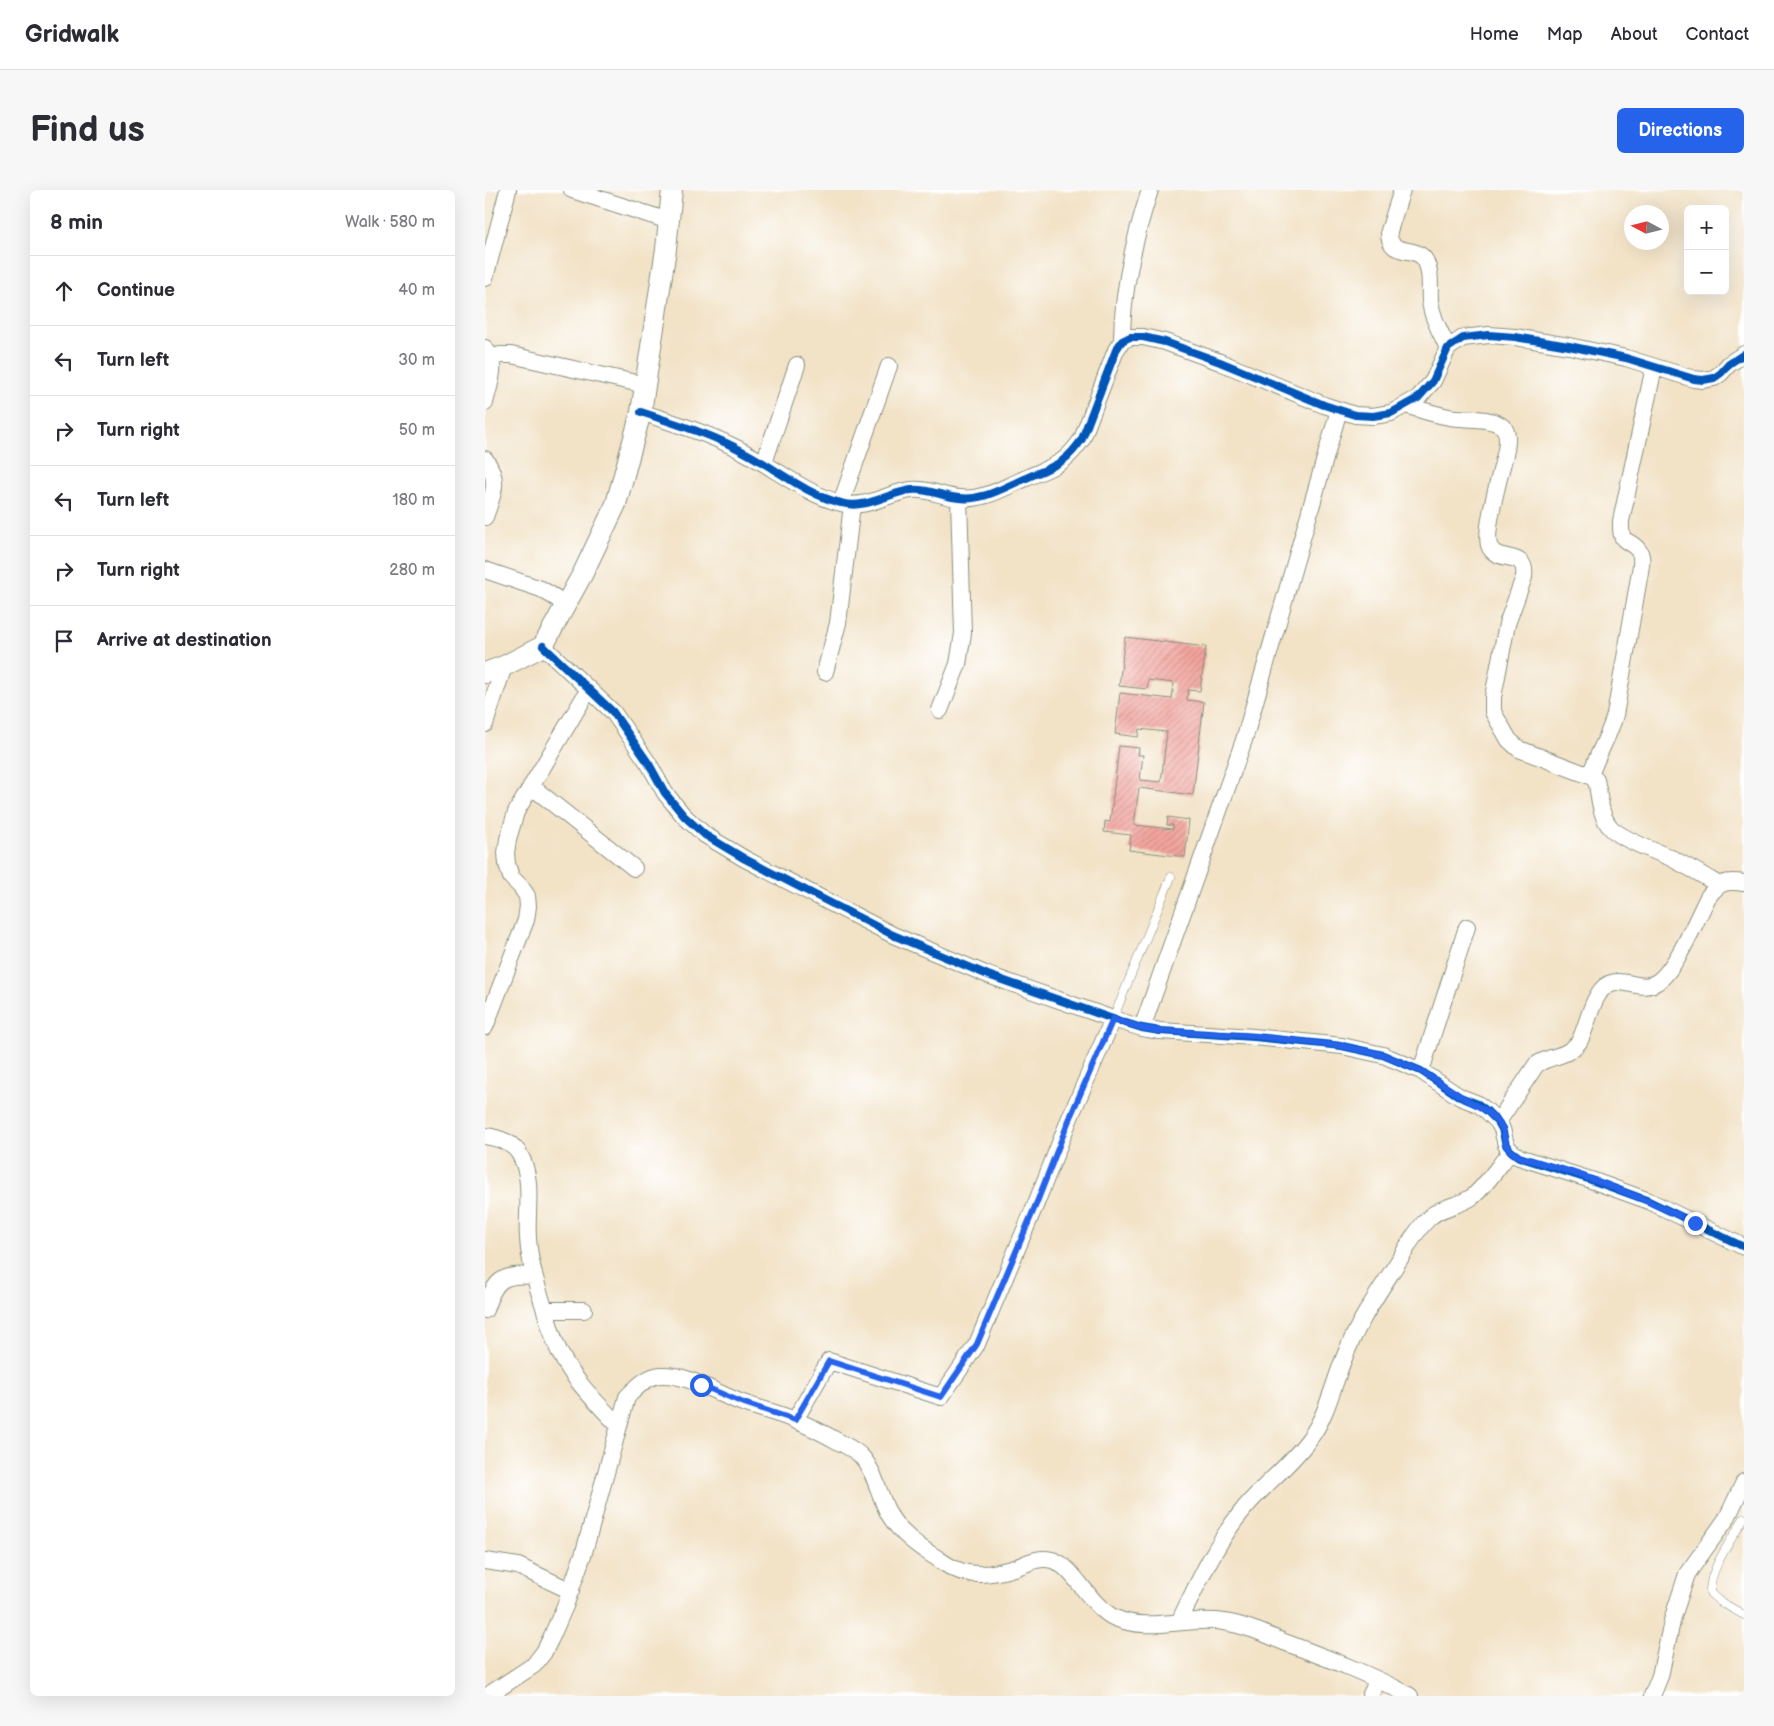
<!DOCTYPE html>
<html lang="en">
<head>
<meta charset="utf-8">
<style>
	body { margin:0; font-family:"Balsamiq Sans",sans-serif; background:#f7f7f7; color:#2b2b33 }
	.controls { position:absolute; right:15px; top:15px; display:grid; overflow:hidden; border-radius:8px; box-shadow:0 5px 20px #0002 }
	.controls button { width:45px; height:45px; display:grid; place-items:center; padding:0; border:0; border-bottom:1px solid #e1e1e2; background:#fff; color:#2b2b33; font:25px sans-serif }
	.compass { position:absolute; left:1139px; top:15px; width:45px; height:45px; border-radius:50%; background:#fff; box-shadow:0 5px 20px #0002; rotate:277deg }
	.stop { position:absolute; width:15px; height:15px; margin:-11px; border:4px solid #2563eb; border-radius:50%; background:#fff }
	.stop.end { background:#2563eb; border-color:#fff; box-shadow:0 1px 5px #0008 }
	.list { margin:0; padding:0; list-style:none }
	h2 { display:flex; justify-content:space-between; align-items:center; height:65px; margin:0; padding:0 20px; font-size:21px }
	h2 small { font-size:16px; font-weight:400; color:#7c7c81 }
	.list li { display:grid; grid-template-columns:32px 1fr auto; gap:15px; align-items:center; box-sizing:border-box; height:70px; padding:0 20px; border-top:1px solid #e1e1e2 }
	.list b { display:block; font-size:19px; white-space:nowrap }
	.list em { font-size:16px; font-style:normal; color:#7c7c81 }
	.icon { flex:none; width:28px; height:28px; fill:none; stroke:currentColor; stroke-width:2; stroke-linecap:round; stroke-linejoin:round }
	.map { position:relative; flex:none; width:1259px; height:1506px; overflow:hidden; border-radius:8px }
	header { display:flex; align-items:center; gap:30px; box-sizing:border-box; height:70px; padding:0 25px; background:#fff; border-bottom:1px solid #e1e1e2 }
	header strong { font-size:24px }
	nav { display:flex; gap:28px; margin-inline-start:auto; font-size:18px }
	.intro { display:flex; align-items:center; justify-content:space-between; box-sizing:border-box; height:120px; padding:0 30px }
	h1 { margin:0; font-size:35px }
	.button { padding:12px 22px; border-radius:8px; background:#2563eb; color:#fff; font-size:18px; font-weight:700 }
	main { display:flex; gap:30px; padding:0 30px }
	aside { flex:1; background:#fff; border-radius:8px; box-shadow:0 5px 20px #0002 }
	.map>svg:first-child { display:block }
	.building { fill:url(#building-hatch) }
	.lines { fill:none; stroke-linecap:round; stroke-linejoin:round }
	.service-casing { stroke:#88907d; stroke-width:9 }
	.minor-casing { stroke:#88907d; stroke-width:18 }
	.tertiary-casing { stroke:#88907d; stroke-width:22 }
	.service { stroke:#fff; stroke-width:8 }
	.minor { stroke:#fff; stroke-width:16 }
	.tertiary { stroke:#fff; stroke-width:20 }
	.cycleway-casing { stroke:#fff; stroke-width:11 }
	.cycleway { stroke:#0057b8; stroke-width:8 }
	.route { stroke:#2563eb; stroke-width:6 }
</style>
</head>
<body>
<header>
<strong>Gridwalk</strong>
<nav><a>Home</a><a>Map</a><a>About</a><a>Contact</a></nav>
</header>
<div class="intro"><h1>Find us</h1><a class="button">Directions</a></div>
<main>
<aside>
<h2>8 min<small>Walk · 580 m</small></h2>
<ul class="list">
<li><svg class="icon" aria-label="ahead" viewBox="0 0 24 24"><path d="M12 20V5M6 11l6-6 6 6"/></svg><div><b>Continue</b></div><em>40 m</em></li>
<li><svg class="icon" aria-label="left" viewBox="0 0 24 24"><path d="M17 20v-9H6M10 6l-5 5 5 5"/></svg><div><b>Turn left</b></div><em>30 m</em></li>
<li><svg class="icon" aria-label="right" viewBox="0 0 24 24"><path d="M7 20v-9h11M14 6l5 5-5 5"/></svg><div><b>Turn right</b></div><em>50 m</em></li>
<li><svg class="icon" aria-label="left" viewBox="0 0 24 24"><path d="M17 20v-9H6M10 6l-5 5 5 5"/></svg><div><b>Turn left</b></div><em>180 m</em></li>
<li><svg class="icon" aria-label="right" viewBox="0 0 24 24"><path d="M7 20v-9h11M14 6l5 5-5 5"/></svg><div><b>Turn right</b></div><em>280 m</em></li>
<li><svg class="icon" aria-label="arrive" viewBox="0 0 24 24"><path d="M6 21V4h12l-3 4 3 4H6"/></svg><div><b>Arrive at destination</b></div></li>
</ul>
</aside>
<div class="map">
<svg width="1259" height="1506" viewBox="0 0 1259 1506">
	<defs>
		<pattern id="building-hatch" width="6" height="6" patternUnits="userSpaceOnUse" patternTransform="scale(1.25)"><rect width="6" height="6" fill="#f4a59f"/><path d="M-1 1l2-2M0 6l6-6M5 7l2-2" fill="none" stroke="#c58882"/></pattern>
	</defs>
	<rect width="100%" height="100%" fill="#fff"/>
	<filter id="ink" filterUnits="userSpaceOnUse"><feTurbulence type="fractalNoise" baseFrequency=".02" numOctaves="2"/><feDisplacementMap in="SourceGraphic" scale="10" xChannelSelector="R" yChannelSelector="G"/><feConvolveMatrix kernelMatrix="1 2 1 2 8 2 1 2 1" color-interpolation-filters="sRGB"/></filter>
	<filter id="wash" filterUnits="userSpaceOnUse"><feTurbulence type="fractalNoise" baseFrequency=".0096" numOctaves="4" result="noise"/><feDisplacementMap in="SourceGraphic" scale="20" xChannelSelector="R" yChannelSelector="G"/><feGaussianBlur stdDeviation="1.12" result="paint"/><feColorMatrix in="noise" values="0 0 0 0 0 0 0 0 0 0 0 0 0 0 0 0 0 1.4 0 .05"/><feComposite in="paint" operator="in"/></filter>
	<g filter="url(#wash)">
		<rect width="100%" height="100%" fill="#f2e2c6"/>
		<g id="blocks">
			<path class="building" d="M 640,447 L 721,457 L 715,501 L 703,500 L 702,510 L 719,512 L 708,605 L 654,598 L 649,635 L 688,639 L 688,635 L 682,635 L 683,627 L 704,630 L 700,667 L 644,660 L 646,645 L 619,642 L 620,631 L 625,632 L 634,556 L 654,558 L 653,565 L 658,565 L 655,590 L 676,592 L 682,542 L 654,539 L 653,547 L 630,544 L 635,503 L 687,509 L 689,493 L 663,490 L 662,499 L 634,496 Z"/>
		</g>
	</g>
	<g filter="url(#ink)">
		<use href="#blocks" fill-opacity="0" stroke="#88907d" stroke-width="1"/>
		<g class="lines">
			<defs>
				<path id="service" d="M 628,829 L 686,687
					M 1259,1328 C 1247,1349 1224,1379 1225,1403 L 1234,1411 L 1259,1425"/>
				<path id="minor" d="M 87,0 L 184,31
					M 917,0 L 904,41 C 903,70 933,53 941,72 C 947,84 944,98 945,111 C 947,128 956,143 963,158
					M 0,88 L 23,0
					M 637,151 C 637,99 649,49 665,0
					M 0,158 C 14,175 4,194 0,213
					M 7,168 L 15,165 L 26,165 L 160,195
					M 922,215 C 935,220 949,224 964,227 C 980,230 1005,226 1018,237 C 1024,243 1022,252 1021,260 C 1017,279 999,338 1004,355 C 1010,375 1043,358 1039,387 L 1022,434 L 1008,507 L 1008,522 L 1024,550 L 1034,559 L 1105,586 L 1111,590 C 1115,606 1114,625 1126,638 C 1138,650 1170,661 1186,668 C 1202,676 1218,685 1234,695
					M 156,222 C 191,234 226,244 259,262 C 290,278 322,305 356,313 C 381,320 402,303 426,300 C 443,298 458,307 474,308 C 498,311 518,298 539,289 C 552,283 565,279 577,271 C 585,265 591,258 597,249 L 631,160 L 637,151 L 645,147 L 658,147 L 680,152 L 735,172 L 839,215 L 870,225 L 888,226 L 906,223 L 933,208 L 948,191 L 963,158 L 978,148 L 1004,145 L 1030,147 L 1084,156 L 1141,168 L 1209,189 L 1218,190 L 1229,188 L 1236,183 L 1244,174 L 1259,164
					M 0,269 C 16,292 8,303 0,327
					M 279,273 L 312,175
					M 356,313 L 404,176
					M 0,380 L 56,399 L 81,414
					M 58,456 L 128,522 L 164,574 L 180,603 L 199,626 L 220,645 L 260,669 L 408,745 L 503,785 L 628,829 L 657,838 L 675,841 L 769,847 L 857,856 L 898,865 L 936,881 L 975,907 L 993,914 L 1002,921 L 1013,932 L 1017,939 L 1021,955 L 1026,961 L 1034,967 L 1106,990 L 1164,1011 L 1259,1057
					M 340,482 L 353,433 L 367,315
					M 455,520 L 473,474 L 478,443 L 474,308
					M 0,534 L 19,476
					M 1105,586 C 1112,564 1124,547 1130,525 L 1155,382 C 1156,375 1158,367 1154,361 C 1143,346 1135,358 1136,331 L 1169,177
					M 46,596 L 149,678
					M 0,837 L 41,730 L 43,716 L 42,706 L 36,697 L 26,687 L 22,674 L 21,663 L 23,649 L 31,622 L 104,499
					M 657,838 L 759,550 L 854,220
					M 936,881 L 982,737
					M 1013,932 L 1051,875 C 1067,864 1080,869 1094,852 C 1102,837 1104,819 1113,805 C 1129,777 1153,805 1172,792 C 1191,780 1212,728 1223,707 C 1234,692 1241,690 1259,693
					M 0,946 C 14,948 28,952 35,965 C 49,990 41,1021 43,1048 C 44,1070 50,1090 57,1111 C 63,1129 67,1148 76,1165 C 90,1192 113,1214 134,1236
					M 0,1120 C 10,1090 17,1083 49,1086
					M 60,1120 L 99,1120
					M 310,1230 L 344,1171 L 456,1207 L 492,1154 L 552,1011 L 586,925 L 628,829
					M 0,1371 L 33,1376 L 86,1401
					M 694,1432 C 713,1393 730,1354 758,1320 C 778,1295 806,1275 825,1248 C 842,1225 848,1195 859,1168 C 873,1132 892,1105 913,1072 C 922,1058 930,1041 943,1029 C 955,1016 973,1017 987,1007 C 1000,997 1015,974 1026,961
					M 2,1506 L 49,1475 L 59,1462 L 66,1448 L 80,1416 L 99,1362 L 142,1207 C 152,1197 162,1186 176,1185 C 204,1184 232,1204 258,1213 C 275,1219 293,1223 309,1230 C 325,1236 340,1244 354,1252 C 362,1256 372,1261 377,1267 C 389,1281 393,1300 400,1316 C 408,1337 428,1353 447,1365 C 454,1369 462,1376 470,1379 C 489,1388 514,1383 532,1377 C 545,1372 553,1367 567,1370 C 589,1376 604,1416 630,1428 C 665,1443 703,1426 739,1432 C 759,1435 780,1444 799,1452 C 842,1468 885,1484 925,1506
					M 885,1506 L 893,1490
					M 1167,1506 L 1175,1486 L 1188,1427 L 1202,1384 L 1242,1328 L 1259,1292"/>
				<path id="tertiary" d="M 0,483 L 19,476 L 58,456 L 98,383 L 131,314 L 156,222 L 181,59 L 187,0"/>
			</defs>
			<use href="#service" class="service-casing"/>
			<use href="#minor" class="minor-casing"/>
			<use href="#tertiary" class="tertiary-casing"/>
			<use href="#service" class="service"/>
			<use href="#minor" class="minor"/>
			<use href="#tertiary" class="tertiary"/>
			<defs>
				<path id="cycleway" d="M 156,222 C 191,234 226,244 259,262 C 290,278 322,305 356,313 C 381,320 402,303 426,300 C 443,298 458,307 474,308 C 498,311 518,298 539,289 C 552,283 565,279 577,271 C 585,265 591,258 597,249 L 631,160 L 637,151 L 645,147 L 658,147 L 680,152 L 735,172 L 839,215 L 870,225 L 888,226 L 906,223 L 933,208 L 948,191 L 963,158 L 978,148 L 1004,145 L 1030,147 L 1084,156 L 1141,168 L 1209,189 L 1218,190 L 1229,188 L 1236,183 L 1244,174 L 1259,164
					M 58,456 L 128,522 L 164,574 L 180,603 L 199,626 L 220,645 L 260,669 L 408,745 L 503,785 L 628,829 L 657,838 L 675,841 L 769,847 L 857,856 L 898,865 L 936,881 L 975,907 L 993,914 L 1002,921 L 1013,932 L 1017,939 L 1021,955 L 1026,961 L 1034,967 L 1106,990 L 1164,1011 L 1259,1057"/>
			</defs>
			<use href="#cycleway" class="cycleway-casing"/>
			<use href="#cycleway" class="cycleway"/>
		</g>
	</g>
	<g class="lines" filter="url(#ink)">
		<path class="route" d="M 216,1195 L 256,1212 L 310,1230 L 344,1171 L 456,1207 L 492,1154 L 552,1012 L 586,925 L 628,829 L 657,838 L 675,841 L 769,846 L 857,856 L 898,865 L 936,881 L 975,906 L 1002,921 L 1013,932 L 1018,939 L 1021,955 L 1026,961 L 1034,967 C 1095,982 1154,1006 1210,1033"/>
	</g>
</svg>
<div class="controls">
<button>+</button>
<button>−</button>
</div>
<svg class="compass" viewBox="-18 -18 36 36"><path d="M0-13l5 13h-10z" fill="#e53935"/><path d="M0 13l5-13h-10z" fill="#7c7c81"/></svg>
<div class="stop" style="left:216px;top:1195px"></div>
<div class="stop end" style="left:1210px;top:1033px"></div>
</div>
</main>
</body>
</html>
